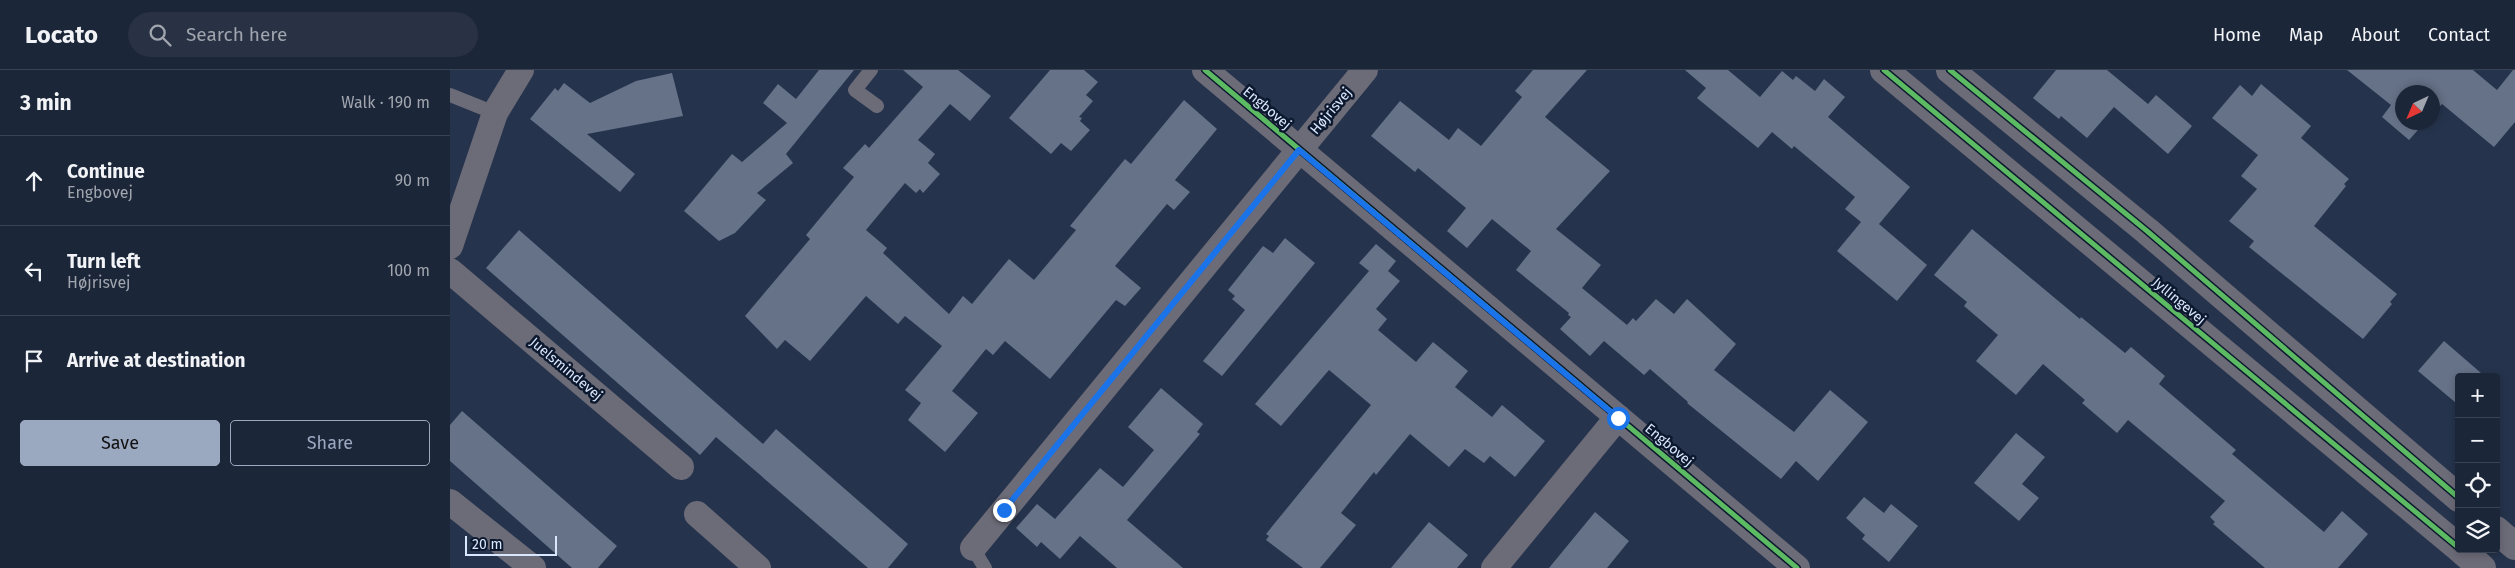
<!DOCTYPE html>
<html lang="en">
<head>
<meta charset="utf-8">
<style>
	body { margin:0; font-family:"Fira Sans",sans-serif; background:#293244; color:#f1f3f6 }
	.controls { position:absolute; right:15px; bottom:15px; display:grid; overflow:hidden; border-radius:5px; box-shadow:0 2px 8px #0003 }
	.controls button { width:45px; height:45px; display:grid; place-items:center; padding:0; border:0; border-bottom:1px solid #3a4353; background:#1c2639; color:#f1f3f6; font:25px sans-serif }
	.compass { position:absolute; left:1945px; top:15px; width:45px; height:45px; border-radius:50%; background:#1c2639; box-shadow:0 2px 8px #0003; rotate:224deg }
	.scale { position:absolute; left:15px; bottom:12px; width:92px; box-sizing:border-box; padding-left:5px; border:2px solid #d9e7fe; border-top:0; font-size:14px; line-height:18px; white-space:nowrap; color:#d9e7fe; -webkit-text-stroke:4px #0c182d; paint-order:stroke }
	.stop { position:absolute; width:15px; height:15px; margin:-11px; border:4px solid #1a73e8; border-radius:50%; background:#fff }
	.stop.end { background:#1a73e8; border-color:#fff; box-shadow:0 1px 5px #0008 }
	.list { margin:0; padding:0; list-style:none }
	h2 { display:flex; justify-content:space-between; align-items:center; height:65px; margin:0; padding:0 20px; font-size:21px }
	h2 small { font-size:16px; font-weight:400; color:#a0a5ae }
	.list li { display:grid; grid-template-columns:32px 1fr auto; gap:15px; align-items:center; box-sizing:border-box; height:90px; padding:0 20px; border-top:1px solid #3a4353 }
	.list b { display:block; font-size:19px; white-space:nowrap }
	.list p { margin:0; font-size:16px; white-space:nowrap; color:#a0a5ae }
	.list em { font-size:16px; font-style:normal; color:#a0a5ae }
	.actions { display:flex; gap:10px; padding:15px 20px }
	.actions a { flex:1; padding:11px 0; border:1px solid #9aa8c0; border-radius:5px; text-align:center; font-size:18px; color:#9aa8c0 }
	.actions .main { background:#9aa8c0; color:#111 }
	.icon { flex:none; width:28px; height:28px; fill:none; stroke:currentColor; stroke-width:2; stroke-linecap:round; stroke-linejoin:round }
	.map { position:relative; flex:none; width:2065px; height:498px; overflow:hidden }
	header { display:flex; align-items:center; gap:30px; box-sizing:border-box; height:70px; padding:0 25px; background:#1c2639; border-bottom:1px solid #3a4353 }
	header strong { font-size:24px }
	nav { display:flex; gap:28px; margin-inline-start:auto; font-size:18px }
	.search { width:350px; height:45px; background:#293244; display:flex; align-items:center; gap:12px; box-sizing:border-box; padding:0 18px; border-radius:28px; color:#a0a5ae; font-size:19px }
	main { display:flex }
	aside { flex:1; background:#1c2639 }
	.map>svg:first-child { display:block }
	.building { fill:#667288 }
	.lines { fill:none; stroke-linecap:round; stroke-linejoin:round }
	.service { stroke:#6c6b78; stroke-width:14 }
	.minor { stroke:#6c6b78; stroke-width:26 }
	.tertiary { stroke:#6c6b78; stroke-width:28 }
	.cycleway-casing { stroke:#0c182d; stroke-width:8 }
	.cycleway { stroke:#5cba63; stroke-width:5 }
	.route { stroke:#1a73e8; stroke-width:6 }
	.labels { text-anchor:middle; dominant-baseline:central; stroke-width:5; stroke-linejoin:round; paint-order:stroke }
	.street-label { font-size:14px; fill:#d9e7fe; stroke:#0c182d }
</style>
</head>
<body>
<header>
<strong>Locato</strong>
<div class="search"><svg class="icon" aria-label="search" viewBox="0 0 24 24"><circle cx="10" cy="10" r="6"/><path d="M15 15l6 6"/></svg>Search here</div>
<nav><a>Home</a><a>Map</a><a>About</a><a>Contact</a></nav>
</header>
<main>
<aside>
<h2>3 min<small>Walk · 190 m</small></h2>
<ul class="list">
<li><svg class="icon" aria-label="ahead" viewBox="0 0 24 24"><path d="M12 20V5M6 11l6-6 6 6"/></svg><div><b>Continue</b><p>Engbovej</p></div><em>90 m</em></li>
<li><svg class="icon" aria-label="left" viewBox="0 0 24 24"><path d="M17 20v-9H6M10 6l-5 5 5 5"/></svg><div><b>Turn left</b><p>Højrisvej</p></div><em>100 m</em></li>
<li><svg class="icon" aria-label="arrive" viewBox="0 0 24 24"><path d="M6 21V4h12l-3 4 3 4H6"/></svg><div><b>Arrive at destination</b></div></li>
</ul>
<div class="actions"><a class="main">Save</a><a>Share</a></div>
</aside>
<div class="map">
<svg width="2065" height="498" viewBox="0 0 2065 498">
	<rect width="100%" height="100%" fill="#25334c"/>
	<path class="building" d="M 369,0 L 404,0 L 336,84 L 343,93 L 307,123 L 316,130 L 285,163 L 269,171 L 234,141 L 282,84 L 292,92 L 337,53 L 313,33 L 328,14 L 346,29 Z
		M 453,0 L 508,0 L 541,26 L 520,51 L 500,34 L 468,70 L 485,84 L 478,93 L 490,104 L 473,123 L 470,119 L 466,123 L 455,113 L 416,160 L 437,178 L 433,183 L 499,244 L 513,226 L 522,234 L 559,189 L 584,210 L 626,160 L 620,156 L 675,89 L 681,94 L 734,30 L 767,59 L 725,110 L 740,122 L 724,140 L 717,134 L 665,196 L 691,218 L 675,236 L 666,230 L 600,309 L 555,271 L 543,285 L 536,279 L 502,321 L 528,343 L 495,382 L 458,350 L 471,333 L 455,320 L 492,276 L 455,246 L 448,254 L 416,226 L 360,291 L 335,270 L 327,279 L 295,246 L 360,169 L 356,165 L 404,107 L 393,98 L 415,74 L 419,78 L 473,17 Z
		M 600,0 L 634,0 L 648,12 L 636,25 L 643,31 L 629,47 L 632,48 L 630,51 L 640,60 L 621,81 L 611,73 L 601,84 L 559,48 Z
		M 1083,0 L 1137,0 L 1095,47 L 1160,101 L 1106,159 L 1151,195 L 1132,218 L 1177,255 L 1183,248 L 1186,251 L 1206,229 L 1224,244 L 1237,229 L 1286,274 L 1264,300 L 1344,362 L 1380,320 L 1418,352 L 1368,411 L 1346,391 L 1331,409 L 1237,333 L 1238,332 L 1200,299 L 1194,305 L 1154,271 L 1140,286 L 1110,259 L 1121,247 L 1118,245 L 1119,243 L 1066,200 L 1081,181 L 1042,149 L 1017,178 L 997,161 L 1016,138 L 968,98 L 965,102 L 921,66 L 950,31 L 999,70 L 1008,58 L 1031,76 L 1072,27 L 1065,21 Z
		M 1235,0 L 1278,0 L 1310,27 L 1332,1 L 1343,10 L 1346,6 L 1365,21 L 1374,9 L 1395,27 L 1378,47 L 1460,117 L 1429,154 L 1477,195 L 1447,231 L 1387,181 L 1411,152 L 1395,139 L 1405,127 L 1344,76 L 1342,79 L 1322,62 L 1308,78 L 1247,28 L 1256,18 Z
		M 1606,0 L 1657,0 L 1698,34 L 1706,25 L 1742,56 L 1718,84 L 1664,37 L 1637,68 L 1611,46 L 1609,49 L 1583,28 Z
		M 1897,0 L 2023,0 L 2047,20 L 2063,0 L 2065,0 L 2065,52 L 2044,77 L 1992,34 L 1982,44 L 1982,22 L 1952,22 L 1952,52 L 1975,52 L 1959,70 L 1932,47 L 1941,35 Z
		M 222,3 L 233,46 L 137,64 L 185,104 L 170,122 L 80,49 L 105,18 L 108,21 L 114,13 L 140,33 L 186,11 Z
		M 1811,14 L 1861,56 L 1851,68 L 1899,109 L 1894,114 L 1896,116 L 1864,156 L 1947,224 L 1940,232 L 1942,234 L 1913,269 L 1799,177 L 1804,171 L 1779,151 L 1807,119 L 1791,106 L 1808,85 L 1762,48 L 1790,15 L 1802,26 Z
		M 1522,159 L 1630,249 L 1631,247 L 1675,283 L 1681,277 L 1715,306 L 1709,314 L 1786,380 L 1782,384 L 1874,462 L 1892,441 L 1918,464 L 1888,498 L 1815,498 L 1763,454 L 1765,452 L 1760,447 L 1775,431 L 1678,350 L 1667,363 L 1632,333 L 1635,330 L 1593,294 L 1566,325 L 1526,291 L 1548,265 L 1514,236 L 1517,232 L 1484,205 Z
		M 69,160 L 313,374 L 326,359 L 458,474 L 438,498 L 418,498 L 266,367 L 250,385 L 36,198 Z
		M 835,168 L 865,193 L 772,306 L 753,291 L 795,240 L 782,229 L 785,226 L 778,220 L 813,176 L 823,183 Z
		M 926,174 L 946,191 L 938,201 L 950,211 L 926,239 L 937,249 L 928,260 L 966,292 L 983,272 L 1018,301 L 1005,317 L 1042,347 L 1052,335 L 1095,371 L 1065,407 L 1040,386 L 1034,393 L 1015,379 L 999,397 L 960,364 L 926,405 L 924,402 L 891,443 L 906,455 L 870,498 L 853,498 L 816,470 L 819,466 L 816,464 L 921,335 L 879,300 L 831,356 L 805,334 L 919,201 L 909,193 Z
		M 1994,271 L 2031,303 L 2029,307 L 2009,307 L 2009,330 L 2006,333 L 1968,301 Z
		M 711,318 L 753,354 L 747,362 L 750,364 L 677,450 L 733,498 L 667,498 L 630,466 L 610,489 L 591,472 L 587,477 L 566,458 L 587,434 L 605,449 L 650,398 L 673,417 L 704,380 L 678,357 Z
		M 12,341 L 167,476 L 148,498 L 122,498 L 0,391 L 0,355 Z
		M 1566,363 L 1595,387 L 1572,414 L 1589,428 L 1569,451 L 1524,413 Z
		M 1414,427 L 1434,443 L 1441,434 L 1468,456 L 1439,492 L 1412,469 L 1415,465 L 1396,448 Z
		M 1145,442 L 1179,471 L 1157,498 L 1099,498 Z
		M 979,452 L 1018,485 L 1007,498 L 941,498 Z"/>
	<g class="lines">
		<path class="service" d="M 421,0 L 405,20 L 427,36
			M 0,25 L 45,43
			M 523,478 L 535,498"/>
		<path class="minor" d="M 755,0 L 1347,498
			M 0,176 L 45,43 L 71,0
			M 0,201 L 231,397
			M 0,432 L 83,498
			M 247,444 L 308,498
			M 523,478 L 915,0
			M 1044,498 L 1168,347"/>
		<path class="tertiary" d="M 1434,0 L 2009,478
			M 1500,0 L 1697,161 L 2009,428
			M 2046,460 L 2065,476
			M 2010,479 L 2032,498"/>
		<defs>
			<path id="cycleway" d="M 755,0 L 1347,498
				M 1434,0 L 2009,478
				M 1500,0 L 1697,161 L 2009,428"/>
		</defs>
		<use href="#cycleway" class="cycleway-casing"/>
		<use href="#cycleway" class="cycleway"/>
	</g>
	<g class="lines">
		<path class="route" d="M 554,440 L 849,80 L 1168,348"/>
	</g>
	<g class="labels">
		<g class="street-label">
			<text transform="translate(817 38) rotate(40)">Engbovej</text>
			<text transform="translate(881 41) rotate(-50)">Højrisvej</text>
			<text transform="translate(1729 231) rotate(40)">Jyllingevej</text>
			<text transform="translate(116 299) rotate(40)">Juelsmindevej</text>
			<text transform="translate(1219 375) rotate(40)">Engbovej</text>
		</g>
	</g>
</svg>
<div class="controls">
<button>+</button>
<button>−</button>
<button><svg class="icon" aria-label="locate" viewBox="0 0 24 24"><circle cx="12" cy="12" r="6"/><path d="M12 2v4M12 18v4M2 12h4M18 12h4"/></svg></button>
<button><svg class="icon" aria-label="layers" viewBox="0 0 24 24"><path d="M12 4l9 5-9 5-9-5zM3 14l9 5 9-5"/></svg></button>
</div>
<svg class="compass" viewBox="-18 -18 36 36"><path d="M0-13l5 13h-10z" fill="#e53935"/><path d="M0 13l5-13h-10z" fill="#a0a5ae"/></svg>
<div class="scale">20 m</div>
<div class="stop" style="left:1168px;top:348px"></div>
<div class="stop end" style="left:554px;top:440px"></div>
</div>
</main>
</body>
</html>
